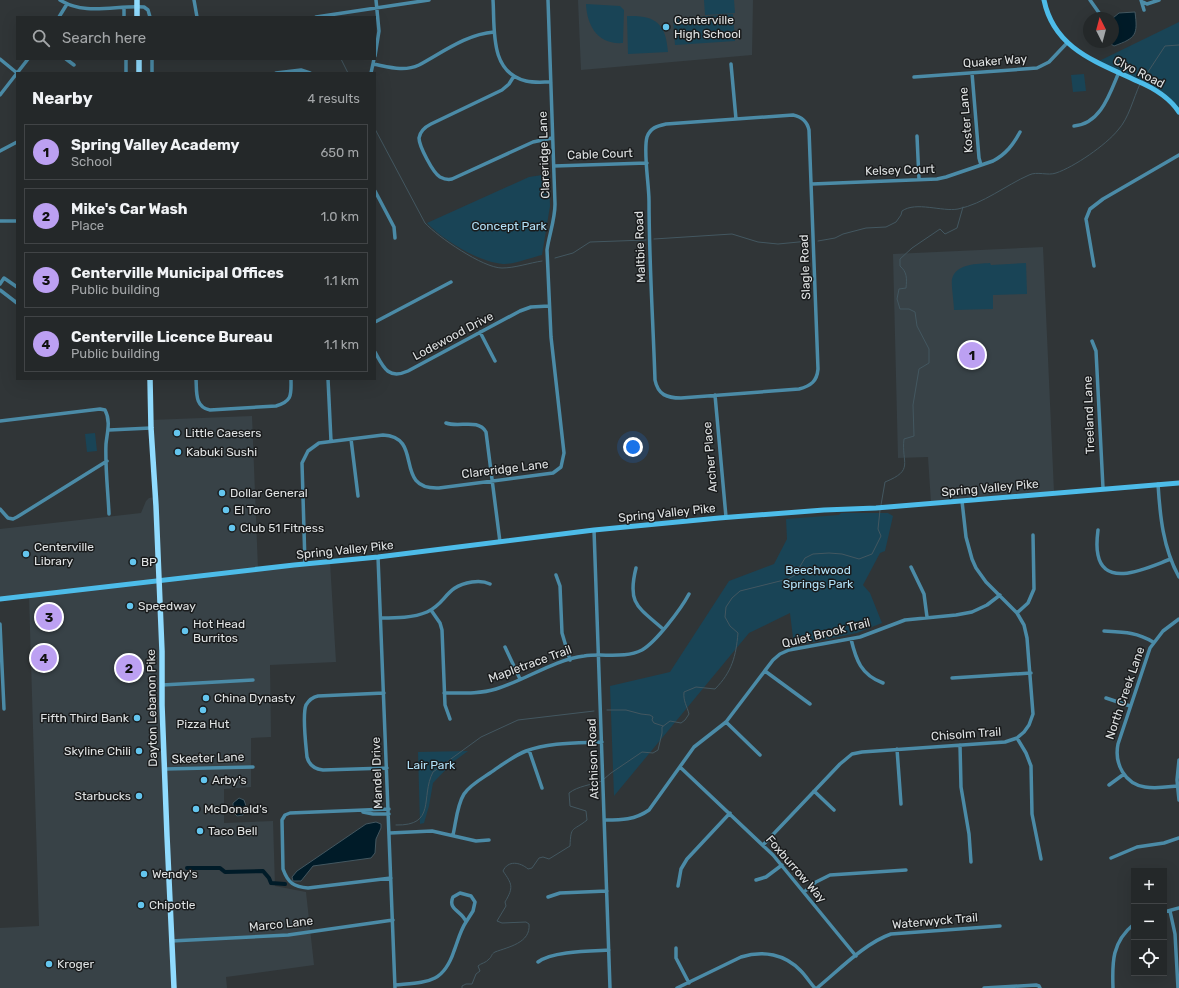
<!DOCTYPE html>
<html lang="en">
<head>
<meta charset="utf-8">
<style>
	body { margin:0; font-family:Rubik,sans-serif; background:#2c3031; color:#f1f3f6 }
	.controls { position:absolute; right:12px; bottom:12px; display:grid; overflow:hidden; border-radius:0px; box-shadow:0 4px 16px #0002 }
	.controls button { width:36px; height:36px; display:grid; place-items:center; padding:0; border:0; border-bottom:1px solid #414446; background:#242829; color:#f1f3f6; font:20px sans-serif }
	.compass { position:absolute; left:1083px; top:12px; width:36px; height:36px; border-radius:50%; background:#242829; box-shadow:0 4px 16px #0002; rotate:354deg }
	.you { position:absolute; left:633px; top:447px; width:14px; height:14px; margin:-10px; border:3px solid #fff; border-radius:50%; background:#1a73e8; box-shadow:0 0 0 6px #1a73e833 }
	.badge { display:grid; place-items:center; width:26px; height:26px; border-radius:50%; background:#bca0f2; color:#111; font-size:13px; font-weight:700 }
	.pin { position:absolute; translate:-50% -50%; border:2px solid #fff; box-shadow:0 1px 4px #0006 }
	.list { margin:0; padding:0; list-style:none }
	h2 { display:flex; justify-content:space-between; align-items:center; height:52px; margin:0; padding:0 16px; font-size:17px }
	h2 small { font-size:13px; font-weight:400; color:#a3a6a8 }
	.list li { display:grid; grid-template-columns:26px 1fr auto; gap:12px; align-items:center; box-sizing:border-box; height:56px; margin:0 8px 8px; padding:0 8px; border:1px solid #414446; border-radius:0px }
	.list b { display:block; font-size:15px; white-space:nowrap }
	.list p { margin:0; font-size:13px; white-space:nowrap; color:#a3a6a8 }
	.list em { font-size:13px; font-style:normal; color:#a3a6a8 }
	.icon { flex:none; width:22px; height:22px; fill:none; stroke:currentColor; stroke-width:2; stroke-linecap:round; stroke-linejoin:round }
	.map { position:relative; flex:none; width:1179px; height:988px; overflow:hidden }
	.search { position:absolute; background:#242829; box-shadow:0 4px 16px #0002; left:16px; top:16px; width:360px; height:44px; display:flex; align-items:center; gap:10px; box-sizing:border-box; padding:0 14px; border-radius:0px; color:#a3a6a8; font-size:15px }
	.panel { position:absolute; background:#242829; box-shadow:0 4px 16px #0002; left:16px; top:72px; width:360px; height:308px; border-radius:0px }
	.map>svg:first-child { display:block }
	.built { fill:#384247 }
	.green { fill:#194456 }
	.water { fill:#001b28; stroke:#435760 }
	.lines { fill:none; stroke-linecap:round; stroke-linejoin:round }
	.stream { stroke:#435760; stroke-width:1 }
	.canal { stroke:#001b28; stroke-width:4 }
	.street { stroke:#4b8ba7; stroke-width:3.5 }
	.secondary { stroke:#4dbce9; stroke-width:5 }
	.primary { stroke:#90dbfe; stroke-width:5.5 }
	.poi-dot { fill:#64c5ee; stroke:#1a1c1d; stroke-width:1.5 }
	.labels { text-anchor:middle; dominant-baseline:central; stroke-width:3; stroke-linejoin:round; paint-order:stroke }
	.poi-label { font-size:12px; fill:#dfe2e3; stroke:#1a1c1d; text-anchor:start }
	.street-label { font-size:12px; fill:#dfe2e3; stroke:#1a1c1d }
	.park-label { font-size:12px; fill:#b2e1f8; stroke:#1a1c1d }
</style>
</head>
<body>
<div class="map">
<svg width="1179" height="988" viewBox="0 0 1179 988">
	<rect width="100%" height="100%" fill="#303537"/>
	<path class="built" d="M 578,0 L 753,0 L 752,55 L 581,70 Z
		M 1043,247 L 1054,492 L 931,503 L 928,457 L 898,458 L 893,254 Z
		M 252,416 L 258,569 L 330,562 L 336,662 L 270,665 L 271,737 L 251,738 L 251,787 L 224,789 L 224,823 L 273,821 L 275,886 L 306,892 L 314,965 L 226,977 L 227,988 L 0,988 L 0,928 L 39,926 L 29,596 L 0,599 L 0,529 L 141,513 L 146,501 L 149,498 L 155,497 L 151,420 Z"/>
	<path class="green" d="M 704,0 L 734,0 L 735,13 L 705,15 Z
		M 586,4 L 620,6 L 624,10 L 623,43 C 598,45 587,26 586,4 Z
		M 733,14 L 735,41 L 675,45 L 673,19 Z
		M 627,16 C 655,15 666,23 668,52 L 628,54 Z
		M 1179,22 L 1179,112 L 1165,96 L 1097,62 Z
		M 1084,74 L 1086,91 L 1073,92 L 1071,75 Z
		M 549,174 L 550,206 L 542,255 C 533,257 512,265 503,264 C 479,262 444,241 427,223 L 529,177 Z
		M 990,263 L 991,265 L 1026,263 L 1027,294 L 993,295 L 993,309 L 954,310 C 954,303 951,285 952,279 C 956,263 978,264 990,263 Z
		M 95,433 L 97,451 L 87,452 L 85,434 Z
		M 841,513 L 888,513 L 893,516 L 885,551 L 880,553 L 863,585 L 870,593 L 882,623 L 857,633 L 794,646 L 790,613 L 749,633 L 614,796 L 610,686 L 670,672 L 729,581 L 774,564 L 787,539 L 786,519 L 839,515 Z
		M 468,751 L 453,762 L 433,783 L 429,806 L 424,823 L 420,824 L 418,752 Z"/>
	<path class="water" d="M 1135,12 C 1138,35 1136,38 1114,46 L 1108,42 L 1113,42 L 1113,36 L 1115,33 L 1113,18 L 1119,13 Z
		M 239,798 L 244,800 L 246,806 L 243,815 L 237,816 L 233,812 L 233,803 Z
		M 376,822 L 381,824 L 381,828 L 376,839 L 375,853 L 371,858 L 313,866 L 301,881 L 293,881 L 292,877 L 297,871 L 366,824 Z"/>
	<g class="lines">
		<path class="stream" d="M 341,59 L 348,73
			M 1142,81 L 1165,46 L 1179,45
			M 375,129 L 425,223 C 438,237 483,268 502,268 C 515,268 529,263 542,261
			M 654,239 L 732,234 L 758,242 L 778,244 L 809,241
			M 818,241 L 835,238 L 843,234 L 866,228 L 886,227 L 896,222 L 901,215 L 902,211 C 916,201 942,212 958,209 C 983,204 1006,185 1029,175 C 1037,171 1048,176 1056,173 C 1074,167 1106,145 1118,130 C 1129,118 1133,99 1140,84
			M 555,258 L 573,253 L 590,242 L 646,240
			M 881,505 L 885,482 C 915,470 901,463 904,439 L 914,436 L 913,405 L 919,369 L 929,363 L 929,349 L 917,326 L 915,312 L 909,309 L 900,309 L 897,299 L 899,289 L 906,288 C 907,278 907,272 900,266 L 900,259 L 912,248 L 940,229 L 945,234 L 957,228 L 963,207
			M 607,710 L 626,710 L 641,714 L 650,715 L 653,717 L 652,720 L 654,723 L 663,726
			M 604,779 L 611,773 L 642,752 L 653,753 L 658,750 L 662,733 L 662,727 L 670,721 L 681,723 L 685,720 L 689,714 C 687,706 683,701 684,692 L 696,687 L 715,689 C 732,672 736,656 738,633 L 730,626 L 725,617 L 726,607 L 732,598 L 740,591 L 788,579 L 795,575 L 805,558 L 813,554 L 829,553 L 842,554 L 859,559 L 872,554 L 881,536 L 878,529 L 880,510
			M 396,825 C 437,826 420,797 433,772 L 481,737 L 518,720 L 594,711
			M 462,988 L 462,986 L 466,984 L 472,984 L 476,974 L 480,971 L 478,966 C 481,963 486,963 489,959 C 492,957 491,954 495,952 C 508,947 531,943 529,924 L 526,922 L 502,923 L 497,921 L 506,906 L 505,902 C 514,887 512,884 503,871 C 508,860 520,862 528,869 L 532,868 L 539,858 L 543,857 L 549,859 L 570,846 C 571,825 572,832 587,820 L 586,811 L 570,806 L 569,793 C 578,786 591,785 602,781"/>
		<path class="canal" d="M 187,868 L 220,868 L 225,872 L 263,871 L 269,878 L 271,883 L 285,884"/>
		<path class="street" d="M 60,0 C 85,16 116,5 144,7 L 148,10 L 150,17
			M 194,0 L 197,17
			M 493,0 C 495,29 489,72 526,81 C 534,83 543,82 551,82
			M 1090,0 L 1102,17
			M 1141,0 L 1144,10
			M 1143,2 L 1147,4 L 1159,0
			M 124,8 L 124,17
			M 59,17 L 67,4
			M 316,17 L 429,0
			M 375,56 L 379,31 L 376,0
			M 0,59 L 17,73
			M 66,59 L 74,65
			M 126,59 L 126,73
			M 152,59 L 152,73
			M 373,64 C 389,67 404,72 419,65 C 443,52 467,34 494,32
			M 731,64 L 736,119
			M 276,73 L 301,70 L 310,73
			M 371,73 L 374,59
			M 972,73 L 979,158 L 981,165
			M 514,76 L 509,84 L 502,90 L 431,124 C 425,127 420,131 419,138 C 419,146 433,173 440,177 C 444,179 448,180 452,179 L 533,142 L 552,138
			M 914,77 L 1037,68 L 1049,62 L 1067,43
			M 0,95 L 28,59
			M 793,115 C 802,117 807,121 809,130 L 818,369 C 817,381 811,386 799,389 L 681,398 C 667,398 658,395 655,380 C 653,320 649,260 649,201 C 649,184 643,151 647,137 C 650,128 657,126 666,124 Z
			M 1074,126 C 1101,124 1110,93 1119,72
			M 917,136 L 919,180
			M 0,151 L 17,142
			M 554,166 L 647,163
			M 812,184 L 937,179 L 946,177 L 993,161 C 1006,154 1013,145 1020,132
			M 375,191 L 394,227 L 395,238
			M 0,221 L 17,221
			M 1094,266 L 1086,219 L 1090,209 L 1103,199 L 1179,155
			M 0,284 L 4,278 L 17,287
			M 0,290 L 17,303
			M 375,322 L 451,282
			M 480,332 L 495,361
			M 1092,341 L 1096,351 L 1103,488
			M 375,352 C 383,367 388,380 408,371 L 520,311 L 531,307 L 549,306
			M 196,379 C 197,391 194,407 210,410 L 276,406 C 293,401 291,394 291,379
			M 328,379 L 331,441
			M 715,395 L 726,517
			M 0,421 L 100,409 L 105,410 C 111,421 107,433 106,444 C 105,467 108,491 109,514
			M 446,423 C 459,428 478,418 486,432 L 500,542
			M 109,430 L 151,428
			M 351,439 L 358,496
			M 1158,484 C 1160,516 1163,548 1179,577
			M 0,509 L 8,518 L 13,519 L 17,517 L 107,461
			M 594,530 L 610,988
			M 1098,530 C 1097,538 1096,547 1098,555 C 1105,590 1151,566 1171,559
			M 378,557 L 395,988
			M 305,564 L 302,463 L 308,451 L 319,443 L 383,435 C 425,437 392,490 439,488 L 553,473 L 561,467 L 564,453 L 551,337 L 547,250 C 549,235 555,220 555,204 L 548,0
			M 911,567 L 924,594 L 927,617
			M 636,568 C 627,604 638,607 663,629
			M 556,575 L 560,586 L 562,633 L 570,660
			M 431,610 L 440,623 L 442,630 L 445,705 L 450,719
			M 1017,613 L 1028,603 L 1034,589 L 1033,535
			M 381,618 C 396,618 413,618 427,612 C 447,603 445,586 472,582 C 479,581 484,581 490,584
			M 0,624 L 4,709
			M 1104,631 C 1123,632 1137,632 1153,642
			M 851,639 C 856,660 861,675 883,683
			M 505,647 L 520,679
			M 765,671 L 810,704
			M 952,678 L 1031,673
			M 162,685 L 253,680
			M 384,693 L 318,696 C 313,697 309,700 306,705 C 302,715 306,746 307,757 C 309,765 314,769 323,770 L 387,768
			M 444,693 C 461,693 480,694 496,689 C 526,680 553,660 584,656 C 603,653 624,659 642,650 C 656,642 681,609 689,594
			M 1106,698 L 1130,706
			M 726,722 L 760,755
			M 1017,738 L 1026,753 L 1031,766 L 1032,814 L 1041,859
			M 960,745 L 961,787 L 969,834 L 971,862
			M 897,749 L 901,804
			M 529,750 L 542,788
			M 1179,760 L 1177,780 L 1179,800
			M 680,767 L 773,855 L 856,956
			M 164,769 L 253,767
			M 1109,785 L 1124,774
			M 1177,786 C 1167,787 1156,789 1145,787 C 1125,784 1114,764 1118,744 L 1150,648 L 1163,631 L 1179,619
			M 814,791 L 834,810
			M 389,809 L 290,813 L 285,815 L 282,820 L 283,869 C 288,883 294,887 308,888 L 391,878
			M 363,812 L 373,814 L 389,814
			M 605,820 C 621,820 635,820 649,810 L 694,747 L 726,722 L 773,660 L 780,654 L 789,650 L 860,637 L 905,620 L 956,615 L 972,612 L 987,605 L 1000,595
			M 390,833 L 432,831 L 476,841 L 489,840
			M 453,835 C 456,822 457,805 464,794 C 470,785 481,779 490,773 C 502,765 513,756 526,751 C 548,742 579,743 602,742
			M 763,845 L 840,764 L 852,754 L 862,752 L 1005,742 L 1017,738 L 1024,732 L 1029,725 L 1033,714 L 1027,638 L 1024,625 L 1017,613 L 986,582 L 976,568 L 972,559 L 966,537 L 962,501
			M 1111,858 L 1137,847 L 1164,843 L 1179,838
			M 756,880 L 766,877 L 782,865
			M 678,886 L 681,869 L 687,859 L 730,813
			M 804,892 L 816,882 L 830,875 L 906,870
			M 460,893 L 471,896 L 475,902 L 473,911 L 466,922 C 463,911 447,910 453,897 Z
			M 548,897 L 560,893 L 607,891
			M 1170,911 L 1175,934 L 1178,988
			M 1164,912 L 1179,908
			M 171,941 L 288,935 L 393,920
			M 676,948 L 676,958 L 689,983
			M 538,962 C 552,951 591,951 609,950
			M 395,985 C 427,982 443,984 454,951 C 458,941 460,931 466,922
			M 677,988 L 741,957 C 763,950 785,954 801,971 C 806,976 810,983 815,988
			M 817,988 C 839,970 865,943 891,934 L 1000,926
			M 984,988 L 1036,985 L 1039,986 L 1040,988
			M 1113,988 C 1112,962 1112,942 1134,924"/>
		<path class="secondary" d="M 1044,0 C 1054,49 1097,62 1137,81 C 1154,88 1169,97 1179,112
			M 0,599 L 294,565 L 378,557 L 594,530 L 719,518 L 824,510 L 876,508 L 1179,483"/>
		<path class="primary" d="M 137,0 L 137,17
			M 139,59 L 139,73
			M 150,379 L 151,428 L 156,506 L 162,651 L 162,705 L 167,836 L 174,988"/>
	</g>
	<g class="poi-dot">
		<circle cx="666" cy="27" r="4"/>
		<circle cx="177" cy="433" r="4"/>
		<circle cx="178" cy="452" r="4"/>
		<circle cx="222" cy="493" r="4"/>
		<circle cx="226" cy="510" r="4"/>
		<circle cx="232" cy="528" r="4"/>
		<circle cx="26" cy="554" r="4"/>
		<circle cx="133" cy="562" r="4"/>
		<circle cx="130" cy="606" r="4"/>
		<circle cx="185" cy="631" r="4"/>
		<circle cx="206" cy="698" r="4"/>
		<circle cx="203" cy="710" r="4"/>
		<circle cx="137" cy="718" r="4"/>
		<circle cx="139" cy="751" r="4"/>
		<circle cx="204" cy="780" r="4"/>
		<circle cx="139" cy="796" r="4"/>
		<circle cx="196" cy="809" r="4"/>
		<circle cx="200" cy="831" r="4"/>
		<circle cx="144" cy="874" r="4"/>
		<circle cx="141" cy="905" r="4"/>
		<circle cx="49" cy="964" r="4"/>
	</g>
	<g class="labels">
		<g class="poi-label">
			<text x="674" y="20">Centerville<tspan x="674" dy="14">High School</tspan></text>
			<text x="185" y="433">Little Caesers</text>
			<text x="186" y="452">Kabuki Sushi</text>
			<text x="230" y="493">Dollar General</text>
			<text x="234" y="510">El Toro</text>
			<text x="240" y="528">Club 51 Fitness</text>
			<text x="34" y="547">Centerville<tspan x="34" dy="14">Library</tspan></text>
			<text x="141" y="562">BP</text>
			<text x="138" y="606">Speedway</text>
			<text x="193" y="624">Hot Head<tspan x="193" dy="14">Burritos</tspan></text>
			<text x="214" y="698">China Dynasty</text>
			<text x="129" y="718" text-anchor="end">Fifth Third Bank</text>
			<text x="203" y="724" text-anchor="middle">Pizza Hut</text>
			<text x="131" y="751" text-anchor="end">Skyline Chili</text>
			<text x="212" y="780">Arby's</text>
			<text x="131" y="796" text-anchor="end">Starbucks</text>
			<text x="204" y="809">McDonald's</text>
			<text x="208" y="831">Taco Bell</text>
			<text x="152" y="874">Wendy's</text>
			<text x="149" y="905">Chipotle</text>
			<text x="57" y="964">Kroger</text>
		</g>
		<g class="street-label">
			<text transform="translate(995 61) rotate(-4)">Quaker Way</text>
			<text transform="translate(1139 72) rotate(27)">Clyo Road</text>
			<text transform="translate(966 120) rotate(-95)">Koster Lane</text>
			<text transform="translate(600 154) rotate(-2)">Cable Court</text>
			<text transform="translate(544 155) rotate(-92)">Clareridge Lane</text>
			<text transform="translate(900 170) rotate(-2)">Kelsey Court</text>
			<text transform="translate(640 247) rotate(-92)">Maltbie Road</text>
			<text transform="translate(805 267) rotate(-92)">Slagle Road</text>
			<text transform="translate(453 336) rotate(-28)">Lodewood Drive</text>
			<text transform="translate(1089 415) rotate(-92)">Treeland Lane</text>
			<text transform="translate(710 457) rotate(-95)">Archer Place</text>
			<text transform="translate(505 469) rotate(-7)">Clareridge Lane</text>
			<text transform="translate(990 488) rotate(-5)">Spring Valley Pike</text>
			<text transform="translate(667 513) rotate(-6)">Spring Valley Pike</text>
			<text transform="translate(345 550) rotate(-6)">Spring Valley Pike</text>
			<text transform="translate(826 633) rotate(-14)">Quiet Brook Trail</text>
			<text transform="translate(530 664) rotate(-20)">Mapletrace Trail</text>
			<text transform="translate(1125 693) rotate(-71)">North Creek Lane</text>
			<text transform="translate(152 708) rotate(-91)">Dayton Lebanon Pike</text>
			<text transform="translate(966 734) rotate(-4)">Chisolm Trail</text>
			<text transform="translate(208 758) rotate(-2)">Skeeter Lane</text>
			<text transform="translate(593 759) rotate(-92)">Atchison Road</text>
			<text transform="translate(377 773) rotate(-92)">Mandel Drive</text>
			<text transform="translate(796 869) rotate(49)">Foxburrow Way</text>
			<text transform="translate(935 921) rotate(-5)">Waterwyck Trail</text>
			<text transform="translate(281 924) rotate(-6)">Marco Lane</text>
		</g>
		<g class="park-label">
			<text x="509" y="226">Concept Park</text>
			<text x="818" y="570">Beechwood<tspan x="818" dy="14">Springs Park</tspan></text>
			<text x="431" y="765">Lair Park</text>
		</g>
	</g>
</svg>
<div class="controls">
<button>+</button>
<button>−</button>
<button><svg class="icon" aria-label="locate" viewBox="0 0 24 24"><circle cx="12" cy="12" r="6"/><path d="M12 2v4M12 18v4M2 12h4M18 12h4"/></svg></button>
</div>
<svg class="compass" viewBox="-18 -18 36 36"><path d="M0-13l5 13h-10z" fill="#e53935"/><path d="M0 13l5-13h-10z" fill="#a3a6a8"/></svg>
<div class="you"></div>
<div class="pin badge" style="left:972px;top:355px">1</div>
<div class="pin badge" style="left:129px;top:668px">2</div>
<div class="pin badge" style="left:49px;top:617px">3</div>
<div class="pin badge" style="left:44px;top:658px">4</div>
<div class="search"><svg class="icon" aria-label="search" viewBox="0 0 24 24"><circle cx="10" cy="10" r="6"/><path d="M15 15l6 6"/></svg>Search here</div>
<section class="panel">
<h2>Nearby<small>4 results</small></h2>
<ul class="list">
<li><span class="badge">1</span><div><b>Spring Valley Academy</b><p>School</p></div><em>650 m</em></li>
<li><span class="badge">2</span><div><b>Mike's Car Wash</b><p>Place</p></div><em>1.0 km</em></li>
<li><span class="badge">3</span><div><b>Centerville Municipal Offices</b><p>Public building</p></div><em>1.1 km</em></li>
<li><span class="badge">4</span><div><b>Centerville Licence Bureau</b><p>Public building</p></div><em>1.1 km</em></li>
</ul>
</section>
</div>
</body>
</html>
